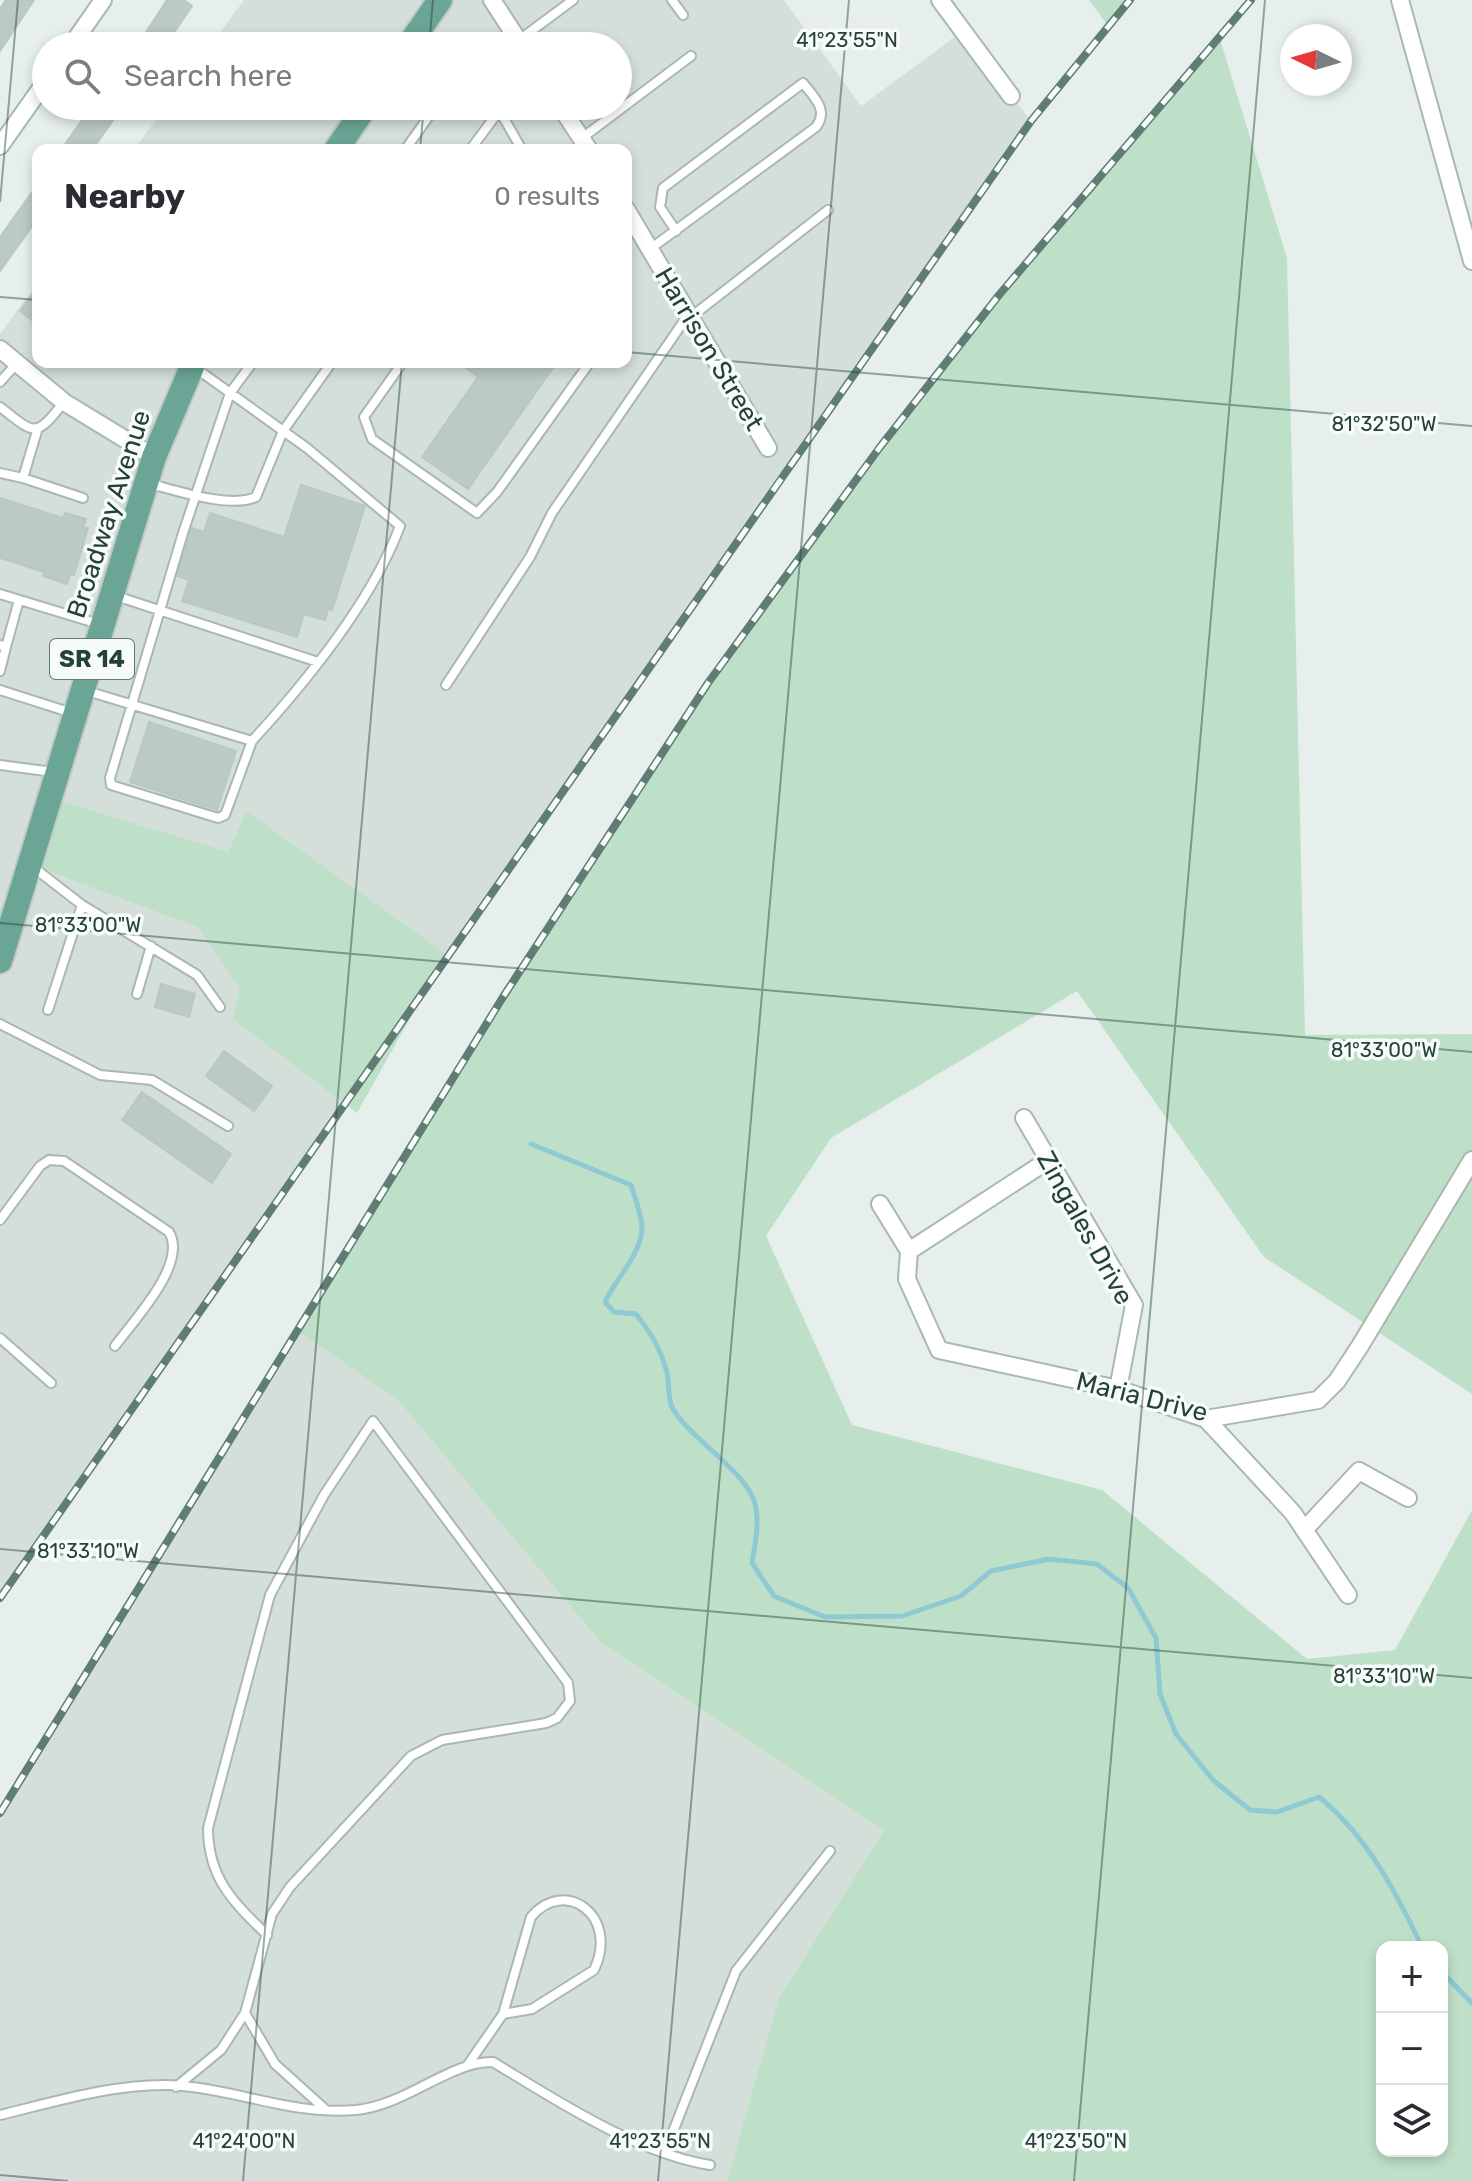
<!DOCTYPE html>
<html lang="en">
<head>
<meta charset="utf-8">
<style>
	body { margin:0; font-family:Rubik,sans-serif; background:#f7f7f7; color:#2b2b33 }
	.controls { position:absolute; right:24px; bottom:24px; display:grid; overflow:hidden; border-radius:16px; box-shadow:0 4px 12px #0003 }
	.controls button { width:72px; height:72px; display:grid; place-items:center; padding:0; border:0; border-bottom:2px solid #e1e1e2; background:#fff; color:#2b2b33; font:40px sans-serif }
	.compass { position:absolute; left:1280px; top:24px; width:72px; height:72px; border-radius:50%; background:#fff; box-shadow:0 4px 12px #0003; rotate:275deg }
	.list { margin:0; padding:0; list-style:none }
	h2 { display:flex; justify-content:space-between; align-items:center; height:104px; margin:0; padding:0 32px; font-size:34px }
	h2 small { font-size:26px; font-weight:400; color:#7c7c81 }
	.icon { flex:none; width:44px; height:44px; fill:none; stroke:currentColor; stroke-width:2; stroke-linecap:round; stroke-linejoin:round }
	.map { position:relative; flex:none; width:1472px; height:2181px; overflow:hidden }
	.search { position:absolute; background:#fff; box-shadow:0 4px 12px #0003; left:32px; top:32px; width:600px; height:88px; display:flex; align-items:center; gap:20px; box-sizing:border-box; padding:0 28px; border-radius:44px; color:#7c7c81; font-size:30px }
	.panel { position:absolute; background:#fff; box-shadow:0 4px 12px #0003; left:32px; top:144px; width:600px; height:224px; border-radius:16px }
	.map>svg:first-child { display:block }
	.built { fill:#d4dfda }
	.green { fill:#bfe0c8; fill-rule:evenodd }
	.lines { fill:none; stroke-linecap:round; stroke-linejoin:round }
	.stream { stroke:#8ec9d4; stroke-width:5 }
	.building { fill:#bbcac4; stroke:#b8c9c2; stroke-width:2 }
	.service-casing { stroke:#a8b8b2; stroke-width:12 }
	.minor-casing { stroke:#a8b8b2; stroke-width:20 }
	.primary-casing { stroke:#c2cac8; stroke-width:28 }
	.service { stroke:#fff; stroke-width:8 }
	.minor { stroke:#fff; stroke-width:16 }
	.primary { stroke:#6aa596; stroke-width:24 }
	.rail-casing { stroke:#5f7d75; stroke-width:8 }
	.rail { stroke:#f7fbf9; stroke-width:5; stroke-dasharray:15; stroke-linecap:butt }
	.ticks { fill:none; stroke:#24423a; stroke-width:2; stroke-opacity:0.45 }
	.labels { text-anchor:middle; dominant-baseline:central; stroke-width:7; stroke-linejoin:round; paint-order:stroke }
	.shield { fill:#f7fbf9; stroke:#637a73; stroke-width:2 }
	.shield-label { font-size:24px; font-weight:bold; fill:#24423a }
	.street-label { font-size:26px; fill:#24423a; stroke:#f7fbf9 }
	.ticks-label { font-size:20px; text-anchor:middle; fill:#24423a; stroke:#f7fbf9; stroke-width:7; stroke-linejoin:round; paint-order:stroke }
</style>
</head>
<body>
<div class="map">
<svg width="1472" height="2181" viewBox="0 0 1472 2181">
	<rect width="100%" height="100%" fill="#e6efeb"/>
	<path class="built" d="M 244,0 L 784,0 L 861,106 L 963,31 L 1031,121 L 0,1599 L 0,334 L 38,282 L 38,362 L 626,362 L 626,150 L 134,150 L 166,106 L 618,106 L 618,46 L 210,46 Z
		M 297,1331 L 397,1399 L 601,1643 L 885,1832 L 778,2000 L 727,2181 L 0,2181 L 0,1813 Z"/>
	<path class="green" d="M 1089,0 L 1130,0 L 1108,26 Z
		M 1219,36 L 1287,258 L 1305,1035 L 1472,1034 L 1472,1394 L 1264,1257 L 1077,991 L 831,1138 L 766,1236 L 852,1425 L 1102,1490 L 1307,1659 L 1395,1650 L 1472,1510 L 1472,2181 L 727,2181 L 778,2000 L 884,1831 L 601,1643 L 397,1399 L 297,1331 C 432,1114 562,893 708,682 C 864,457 1036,240 1219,36 ZM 1382,1947 L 1442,1947 L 1442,2151 L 1382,2151 Z
		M 50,798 L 229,852 L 246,811 L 446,954 L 357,1113 L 233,1019 L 240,988 L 198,927 L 29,864 Z"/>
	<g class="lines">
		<path class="stream" d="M 531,1144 L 631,1185 C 635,1198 642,1215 642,1229 C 640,1256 616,1278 605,1302 L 614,1312 L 636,1314 C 651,1333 661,1349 667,1373 C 670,1384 667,1399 673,1409 C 691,1440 751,1474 756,1508 C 759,1526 755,1545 752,1563 L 774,1596 L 825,1617 L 902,1616 L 961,1596 L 991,1571 L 1049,1559 L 1097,1564 L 1128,1588 L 1156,1638 L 1160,1694 L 1176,1734 L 1213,1780 L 1250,1810 L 1277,1812 L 1319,1797 C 1367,1836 1396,1892 1422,1947
			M 1442,1972 L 1472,2003"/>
	</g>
	<path class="building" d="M 6,0 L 34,0 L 0,51 L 0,9 Z
		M 167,0 L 184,0 L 192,6 L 165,46 L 137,46 Z
		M 92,106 L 123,106 L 92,150 L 61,150 Z
		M 38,184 L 38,218 L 0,271 L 0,237 Z
		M 38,287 L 38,325 L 20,311 Z
		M 458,362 L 557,362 L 468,489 L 422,457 L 478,377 Z
		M 301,485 L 365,506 L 332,610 L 328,609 L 325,620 L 304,614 L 297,637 L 182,601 L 189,580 L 177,576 L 192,528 L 204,532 L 210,513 L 284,537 Z
		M 0,498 L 63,518 L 65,513 L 86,519 L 83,527 L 88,528 L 74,575 L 70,574 L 67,584 L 43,576 L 44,572 L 0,558 Z
		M 149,722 L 236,751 L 217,810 L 130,782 Z
		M 161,984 L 195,994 L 189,1017 L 155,1007 Z
		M 224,1051 L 272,1086 L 254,1111 L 206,1076 Z
		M 142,1092 L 231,1154 L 212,1183 L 122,1120 Z"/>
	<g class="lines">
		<defs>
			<path id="service" d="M 672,0 L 683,15
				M 519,40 L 573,0
				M 497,106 L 522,150
				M 582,138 L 691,56
				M 405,150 L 436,106
				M 470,150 L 499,111
				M 650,249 L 816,127 C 829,110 814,97 803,83 L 663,188 L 660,207 L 676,231
				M 691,317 L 828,210
				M 403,362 L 364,417 L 372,439 L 477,513 L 497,492 L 590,362
				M 0,382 L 17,363
				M 0,407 C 35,434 35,439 64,402
				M 0,473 L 23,478 L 37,431
				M 23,478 L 83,498
				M 147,483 C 175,490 230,509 256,497 L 283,431 L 332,362
				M 0,594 L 102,625
				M 113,595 L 318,662
				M 0,645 L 6,647 L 0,671
				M 6,647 L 19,600
				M 446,685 L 530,557 L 552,513 L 688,315
				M 0,690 L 72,713
				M 87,691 L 252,741 C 306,682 372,601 400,526 L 307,448 L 194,367
				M 252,741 L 225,815 L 218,818 L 111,785 L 110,778 L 183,533 L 230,393 L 253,362
				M 0,765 L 53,772
				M 33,867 L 82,905 L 197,975 L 220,1007
				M 137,994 L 151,946
				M 48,1010 L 82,905
				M 0,1024 L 100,1075 L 152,1080 L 228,1126
				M 0,1220 L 40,1166 L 49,1160 L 64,1161 L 169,1232 C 188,1264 134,1320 115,1346
				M 0,1338 L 51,1383
				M 245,2013 L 275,2064 L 326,2110
				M 467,2066 L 503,2014 L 531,1917 C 564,1877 620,1915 594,1970 L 532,2009 L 503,2014
				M 176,2087 L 221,2050 L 245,2013 L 272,1914 L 290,1887 L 411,1756 L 442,1740 L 546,1723 L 557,1718 L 570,1701 L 568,1683 L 373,1421 L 324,1495 L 270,1595 L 208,1828 C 208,1878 233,1902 267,1935
				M 0,2115 C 54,2102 112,2084 168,2085 C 231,2087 292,2116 356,2110 C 407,2105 450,2061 493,2062 C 556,2100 636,2153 710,2165
				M 665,2152 L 736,1971 L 830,1851"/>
			<path id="minor" d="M 492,0 L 522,46
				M 940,0 L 1011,96
				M 1400,0 L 1472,261
				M 71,46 L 103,0
				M 560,106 L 589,150
				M 0,146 L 46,81
				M 626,209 L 768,448
				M 0,349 L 64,402 L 154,457
				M 1024,1118 L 1134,1305 L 1118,1389
				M 880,1204 L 909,1251 L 907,1279 L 939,1350 L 1118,1389 L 1206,1419 L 1318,1400 L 1337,1381 L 1360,1346 L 1472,1160
				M 909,1251 L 1047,1161
				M 1206,1419 L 1293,1513 L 1348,1595
				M 1304,1530 L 1359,1471 L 1408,1498"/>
			<path id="primary" d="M 408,46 L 440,0
				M 336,150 L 366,106
				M 0,961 L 154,457 L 194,362"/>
		</defs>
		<use href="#service" class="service-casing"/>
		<use href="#minor" class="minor-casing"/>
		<use href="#primary" class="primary-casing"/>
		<use href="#service" class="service"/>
		<use href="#minor" class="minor"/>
		<use href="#primary" class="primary"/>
		<defs>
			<path id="rail" d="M 0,1598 L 1031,121 L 1130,0
				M 0,1813 L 503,997 L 708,683 L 880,447 L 999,295 L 1251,0"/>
		</defs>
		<use href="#rail" class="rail-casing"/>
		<use href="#rail" class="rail"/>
	</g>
	<path class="ticks" d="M 429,46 L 433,0M 420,150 L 424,106M 0,202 L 18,0M 0,297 L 38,300M 626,352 L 1472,426M 0,923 L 1472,1052M 0,1549 L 1472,1678M 0,2175 L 68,2181M 243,2181 L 402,362M 658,2181 L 849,0M 1074,2181 L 1265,0"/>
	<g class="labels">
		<rect class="shield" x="50" y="639" width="84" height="40" rx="6"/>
		<g class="shield-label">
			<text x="92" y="659">SR 14</text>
		</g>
		<g class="street-label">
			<text transform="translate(709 349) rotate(59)">Harrison Street</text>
			<text transform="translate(109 514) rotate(-72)">Broadway Avenue</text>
			<text transform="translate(1085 1228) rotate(61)">Zingales Drive</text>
			<text transform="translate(1142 1397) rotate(14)">Maria Drive</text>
		</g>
	</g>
	<g class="ticks-label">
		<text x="847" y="47">41°23'55"N</text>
		<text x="1384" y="431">81°32'50"W</text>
		<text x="88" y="932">81°33'00"W</text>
		<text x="1384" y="1057">81°33'00"W</text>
		<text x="88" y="1558">81°33'10"W</text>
		<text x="1384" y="1683">81°33'10"W</text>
		<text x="244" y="2148">41°24'00"N</text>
		<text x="660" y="2148">41°23'55"N</text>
		<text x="1076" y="2148">41°23'50"N</text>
	</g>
</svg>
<div class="controls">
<button>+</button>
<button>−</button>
<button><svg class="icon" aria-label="layers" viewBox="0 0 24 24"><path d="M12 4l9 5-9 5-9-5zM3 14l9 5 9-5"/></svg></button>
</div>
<svg class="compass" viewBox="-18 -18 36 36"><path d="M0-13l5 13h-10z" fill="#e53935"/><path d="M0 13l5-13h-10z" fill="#7c7c81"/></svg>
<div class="search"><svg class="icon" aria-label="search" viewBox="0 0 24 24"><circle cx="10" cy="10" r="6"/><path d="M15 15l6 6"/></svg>Search here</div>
<section class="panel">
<h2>Nearby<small>0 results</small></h2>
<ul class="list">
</ul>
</section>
</div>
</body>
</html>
